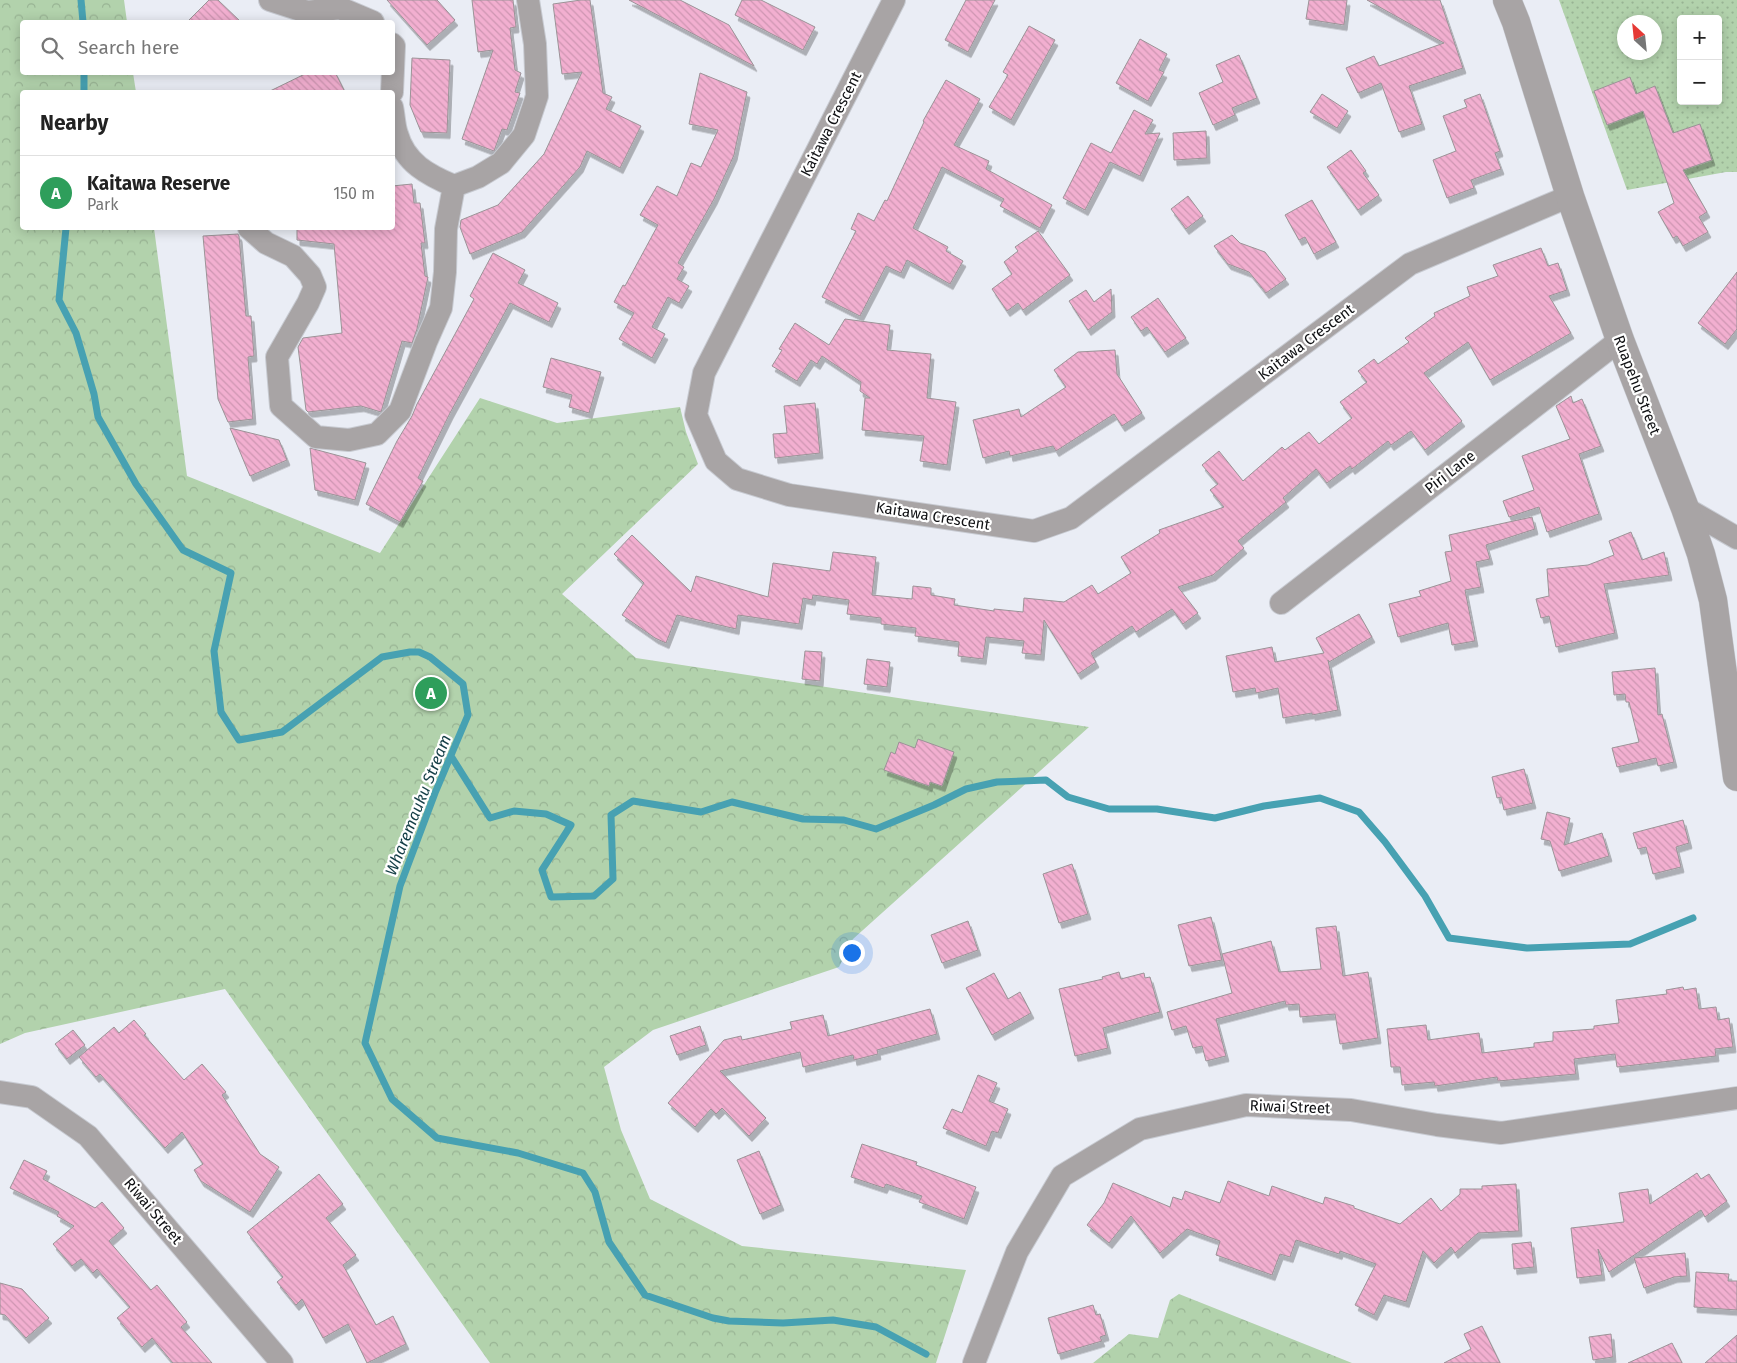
<!DOCTYPE html>
<html lang="en">
<head>
<meta charset="utf-8">
<style>
	body { margin:0; font-family:"Fira Sans",sans-serif; background:#f6f6f6; color:#222 }
	.controls { position:absolute; right:15px; top:15px; display:grid; overflow:hidden; border-radius:5px; box-shadow:0 2px 12px #0003 }
	.controls button { width:45px; height:45px; display:grid; place-items:center; padding:0; border:0; border-bottom:1px solid #e0e0e0; background:#fff; color:#222; font:25px sans-serif }
	.compass { position:absolute; left:1617px; top:15px; width:45px; height:45px; border-radius:50%; background:#fff; box-shadow:0 2px 12px #0003; rotate:333deg }
	.you { position:absolute; left:851px; top:952px; width:18px; height:18px; margin:-12px; border:4px solid #fff; border-radius:50%; background:#1a73e8; box-shadow:0 0 0 8px #1a73e833 }
	.badge { display:grid; place-items:center; width:32px; height:32px; border-radius:50%; background:#111827; color:#fff; font-size:16px; font-weight:700 }
	.pin { position:absolute; translate:-50% -50%; border:2px solid #fff; box-shadow:0 1px 5px #0006 }
	.list { margin:0; padding:0; list-style:none }
	h2 { display:flex; justify-content:space-between; align-items:center; height:65px; margin:0; padding:0 20px; font-size:21px }
	h2 small { font-size:16px; font-weight:400; color:#767676 }
	.list li { display:grid; grid-template-columns:32px 1fr auto; gap:15px; align-items:center; box-sizing:border-box; height:75px; padding:0 20px; border-top:1px solid #e0e0e0 }
	.list b { display:block; font-size:19px; white-space:nowrap }
	.list p { margin:0; font-size:16px; white-space:nowrap; color:#767676 }
	.list em { font-size:16px; font-style:normal; color:#767676 }
	.icon { flex:none; width:28px; height:28px; fill:none; stroke:currentColor; stroke-width:2; stroke-linecap:round; stroke-linejoin:round }
	.map { position:relative; flex:none; width:1737px; height:1363px; overflow:hidden }
	.search { position:absolute; background:#fff; box-shadow:0 2px 12px #0003; left:20px; top:20px; width:375px; height:55px; display:flex; align-items:center; gap:12px; box-sizing:border-box; padding:0 18px; border-radius:5px; color:#767676; font-size:19px }
	.panel { position:absolute; background:#fff; box-shadow:0 2px 12px #0003; left:20px; top:90px; width:375px; height:140px; border-radius:5px }
	.map>svg:first-child { display:block }
	.grass { fill:url(#grass-dots); fill-rule:evenodd }
	.forest { fill:url(#forest-crowns) }
	.lines { fill:none; stroke-linecap:round; stroke-linejoin:round }
	.stream { stroke:#47a1b2; stroke-width:7 }
	.building { fill:url(#building-back-hatch); stroke:#9b9397; filter:url(#shadow) }
	.minor-casing { stroke:#c7cad1; stroke-width:24 }
	.tertiary-casing { stroke:#c7cad1; stroke-width:29 }
	.minor { stroke:#a8a4a5; stroke-width:22 }
	.tertiary { stroke:#a8a4a5; stroke-width:28 }
	.labels { text-anchor:middle; dominant-baseline:central; stroke-width:4.5; stroke-linejoin:round; paint-order:stroke }
	.street-label { font-size:15px; fill:#0f1013; stroke:#fff }
	.water-label { font-size:16px; font-style:italic; fill:#143e46; stroke:#fff }
</style>
</head>
<body>
<div class="map">
<svg width="1737" height="1363" viewBox="0 0 1737 1363">
	<defs>
		<pattern id="grass-dots" width="8" height="8" patternUnits="userSpaceOnUse" patternTransform="scale(1.25)"><rect width="8" height="8" fill="#b2d2ac"/><path d="M2 2h.1M6 6h.1" fill="none" stroke="#98b393" stroke-width="1.8" stroke-linecap="round"/></pattern>
		<pattern id="forest-crowns" width="20" height="18" patternUnits="userSpaceOnUse" patternTransform="scale(1.25)"><rect width="20" height="18" fill="#b2d2ac"/><path d="M2 6a3 3 0 1 1 6 0M12 15a3 3 0 1 1 6 0" fill="none" stroke="#98b393"/></pattern>
		<pattern id="building-back-hatch" width="6" height="6" patternUnits="userSpaceOnUse" patternTransform="scale(1.25)"><rect width="6" height="6" fill="#f2afd0"/><path d="M-1 5l2 2M0 0l6 6M5-1l2 2" fill="none" stroke="#ce96b2"/></pattern>
		<filter id="shadow"><feDropShadow dx="3" dy="5.5" stdDeviation="0" flood-color="#0004"/></filter>
	</defs>
	<rect width="100%" height="100%" fill="#eaedf5"/>
	<path class="grass" d="M 1559,0 L 1737,0 L 1737,172 L 1726,172 L 1627,190 ZM 1681,19 L 1718,19 L 1718,101 L 1681,101 ZM 1624,22 L 1654,22 L 1654,52 L 1624,52 Z"/>
	<path class="forest" d="M 0,0 L 124,0 L 127,22 L 22,22 L 22,72 L 133,73 L 136,92 L 22,92 L 22,228 L 154,228 L 187,476 L 380,553 L 480,398 L 557,423 L 680,407 L 686,432 L 698,464 L 562,594 L 636,658 L 1089,727 L 853,939 L 839,967 L 653,1030 L 604,1067 L 621,1130 L 650,1199 L 742,1246 L 966,1270 L 936,1363 L 490,1363 L 225,989 L 25,1033 L 0,1044 Z
		M 1179,1294 L 1352,1363 L 1093,1363 L 1129,1334 L 1158,1338 L 1170,1300 Z"/>
	<g class="lines">
		<path class="stream" d="M 81,0 L 83,22
			M 84,92 L 84,72
			M 66,228 L 59,300 L 76,333 L 94,394 L 98,417 L 136,484 L 183,550 L 231,573 L 214,651 L 221,712 L 239,740 L 282,732 L 382,657 L 410,652 L 419,652 L 430,657 L 463,684 L 468,715 L 435,793 L 400,886 L 365,1043 L 392,1099 L 437,1138 L 518,1153 L 583,1173 L 595,1192 L 609,1242 L 645,1295 L 713,1318 L 729,1321 L 783,1323 L 833,1320 L 876,1327 L 926,1354
			M 451,756 L 490,818 L 514,811 L 546,814 L 571,825 L 542,870 L 551,897 L 594,896 L 613,879 L 611,815 L 633,801 L 701,812 L 732,802 L 803,819 L 844,820 L 876,829 L 934,805 L 966,789 L 997,782 L 1046,780 L 1068,797 L 1109,809 L 1157,809 L 1215,818 L 1264,806 L 1320,798 L 1359,812 L 1385,842 L 1425,896 L 1449,938 L 1527,948 L 1630,944 L 1693,918"/>
	</g>
	<path class="building" d="M 209,0 L 218,0 L 241,22 L 187,22 Z
		M 387,0 L 437,0 L 455,20 L 427,45 Z
		M 472,0 L 513,0 L 516,27 L 510,28 L 515,70 L 521,73 L 515,92 L 520,93 L 507,130 L 502,129 L 494,151 L 462,139 L 493,50 L 478,52 Z
		M 581,0 L 590,0 L 603,93 L 612,97 L 606,109 L 641,126 L 620,168 L 587,151 L 580,167 L 522,232 L 470,254 L 460,227 L 461,220 L 498,205 L 544,154 L 582,72 L 562,74 L 553,4 Z
		M 629,0 L 680,0 L 729,25 L 754,66 Z
		M 742,0 L 761,0 L 815,27 L 803,50 L 735,15 Z
		M 966,0 L 995,0 L 968,52 L 945,40 Z
		M 1309,0 L 1347,0 L 1344,25 L 1306,19 Z
		M 1367,0 L 1440,0 L 1463,68 L 1409,86 L 1422,124 L 1399,132 L 1381,83 L 1358,93 L 1346,68 L 1374,56 L 1379,66 L 1444,43 Z
		M 1029,26 L 1055,40 L 1011,120 L 989,107 L 1008,75 L 1003,72 Z
		M 1140,39 L 1167,54 L 1159,70 L 1164,72 L 1148,101 L 1116,83 Z
		M 1239,55 L 1257,98 L 1232,108 L 1235,115 L 1213,125 L 1199,93 L 1223,82 L 1216,65 Z
		M 412,58 L 450,60 L 447,133 L 421,132 L 410,105 Z
		M 309,72 L 335,72 L 345,92 L 268,92 Z
		M 700,73 L 747,92 L 734,155 L 714,199 L 678,263 L 684,267 L 677,279 L 689,286 L 679,303 L 668,297 L 652,327 L 665,334 L 652,358 L 619,339 L 634,313 L 614,302 L 623,285 L 625,286 L 658,225 L 640,215 L 657,186 L 677,196 L 691,163 L 701,167 L 718,130 L 689,124 Z
		M 1630,77 L 1636,94 L 1655,86 L 1673,133 L 1700,124 L 1712,160 L 1683,170 L 1707,212 L 1699,217 L 1708,232 L 1683,246 L 1677,236 L 1673,238 L 1658,212 L 1674,203 L 1643,111 L 1607,125 L 1594,91 Z
		M 946,80 L 980,99 L 954,145 L 989,161 L 986,169 L 1052,205 L 1040,228 L 1000,206 L 1004,199 L 942,167 L 913,228 L 948,247 L 946,251 L 963,261 L 950,284 L 907,260 L 901,273 L 886,266 L 860,316 L 822,297 L 856,231 L 851,229 L 858,213 L 874,221 L 885,200 L 887,201 L 924,122 L 923,121 Z
		M 1322,94 L 1348,111 L 1337,128 L 1310,112 Z
		M 1480,94 L 1500,151 L 1495,153 L 1501,169 L 1471,180 L 1474,188 L 1447,198 L 1433,160 L 1456,151 L 1443,116 L 1467,107 L 1464,100 Z
		M 1134,110 L 1153,120 L 1145,134 L 1160,133 L 1140,176 L 1110,162 L 1085,210 L 1063,198 L 1091,143 L 1111,153 Z
		M 1206,131 L 1207,158 L 1174,160 L 1173,133 Z
		M 1351,150 L 1366,171 L 1363,173 L 1379,195 L 1358,210 L 1327,167 Z
		M 412,184 L 414,203 L 420,203 L 425,243 L 421,243 L 425,276 L 428,277 L 417,329 L 412,343 L 402,341 L 381,412 L 361,406 L 308,412 L 306,410 L 298,347 L 303,338 L 342,333 L 334,244 L 297,240 L 297,228 L 392,228 L 392,186 Z
		M 1188,196 L 1203,216 L 1186,229 L 1171,209 Z
		M 1312,200 L 1336,242 L 1314,254 L 1305,237 L 1299,240 L 1285,215 Z
		M 1038,231 L 1070,275 L 1023,310 L 1018,303 L 1007,311 L 992,289 L 1012,274 L 1004,262 L 1018,251 L 1015,247 Z
		M 238,234 L 239,236 L 246,316 L 251,316 L 254,356 L 248,357 L 253,419 L 228,422 L 218,399 L 203,236 Z
		M 1232,235 L 1240,243 L 1265,252 L 1286,279 L 1266,293 L 1249,272 L 1228,264 L 1214,246 Z
		M 1541,248 L 1548,266 L 1558,263 L 1567,290 L 1549,296 L 1571,333 L 1490,380 L 1468,342 L 1424,373 L 1462,421 L 1425,450 L 1411,431 L 1391,445 L 1388,441 L 1352,469 L 1350,466 L 1327,483 L 1316,469 L 1283,498 L 1286,502 L 1238,541 L 1244,548 L 1213,575 L 1178,587 L 1198,613 L 1183,624 L 1172,609 L 1136,632 L 1132,626 L 1091,653 L 1096,662 L 1078,674 L 1044,620 L 1041,655 L 1022,653 L 1024,641 L 986,637 L 983,659 L 958,656 L 959,642 L 915,636 L 916,628 L 881,624 L 881,618 L 847,614 L 849,600 L 813,595 L 812,600 L 803,598 L 799,624 L 738,615 L 736,629 L 677,615 L 666,643 L 655,638 L 622,615 L 644,583 L 614,554 L 632,535 L 691,592 L 696,576 L 768,597 L 773,563 L 830,571 L 833,552 L 876,557 L 872,595 L 912,599 L 913,586 L 931,588 L 931,595 L 955,599 L 954,605 L 994,611 L 994,609 L 1023,612 L 1024,598 L 1064,602 L 1092,585 L 1098,594 L 1131,573 L 1121,557 L 1160,533 L 1159,530 L 1224,507 L 1210,490 L 1218,484 L 1202,465 L 1219,451 L 1243,481 L 1282,447 L 1285,450 L 1309,432 L 1319,444 L 1352,418 L 1340,402 L 1367,382 L 1358,371 L 1374,359 L 1378,364 L 1409,342 L 1405,338 L 1435,316 L 1434,313 L 1470,296 L 1467,287 L 1498,276 L 1493,265 Z
		M 493,253 L 525,270 L 518,283 L 558,303 L 549,322 L 510,303 L 450,413 L 418,478 L 423,481 L 400,522 L 366,504 L 397,441 L 412,416 L 417,404 L 474,299 L 470,296 Z
		M 1737,272 L 1737,329 L 1725,344 L 1698,323 Z
		M 1111,289 L 1112,312 L 1088,330 L 1069,301 L 1086,290 L 1094,302 Z
		M 1158,298 L 1186,338 L 1165,352 L 1147,327 L 1141,331 L 1131,317 Z
		M 845,319 L 890,325 L 887,350 L 931,354 L 927,398 L 956,402 L 947,465 L 920,461 L 924,436 L 862,430 L 865,398 L 870,398 L 860,391 L 861,382 L 822,356 L 817,364 L 811,360 L 797,381 L 772,366 L 782,350 L 779,349 L 795,323 L 829,345 Z
		M 1115,350 L 1117,374 L 1142,413 L 1122,426 L 1114,414 L 1056,451 L 1053,446 L 1010,456 L 1009,451 L 983,458 L 973,420 L 1019,409 L 1021,417 L 1066,387 L 1054,370 L 1078,352 Z
		M 551,358 L 601,372 L 589,413 L 569,407 L 572,395 L 543,387 Z
		M 1571,396 L 1573,403 L 1582,399 L 1601,446 L 1579,454 L 1599,514 L 1547,532 L 1539,507 L 1509,517 L 1503,501 L 1534,490 L 1522,456 L 1570,439 L 1556,406 Z
		M 815,403 L 820,453 L 775,458 L 773,434 L 787,433 L 784,406 Z
		M 230,428 L 279,440 L 287,460 L 250,476 Z
		M 310,448 L 366,463 L 355,500 L 315,490 Z
		M 1532,517 L 1535,529 L 1486,545 L 1490,559 L 1476,562 L 1481,587 L 1465,590 L 1475,641 L 1452,645 L 1448,623 L 1398,637 L 1389,604 L 1421,596 L 1419,591 L 1451,581 L 1445,552 L 1452,551 L 1449,535 Z
		M 1631,532 L 1642,560 L 1664,552 L 1669,575 L 1604,584 L 1615,633 L 1556,647 L 1549,616 L 1541,618 L 1536,599 L 1549,596 L 1547,569 L 1588,565 L 1614,555 L 1609,541 Z
		M 1359,614 L 1372,637 L 1329,662 L 1328,660 L 1338,710 L 1312,715 L 1312,713 L 1283,718 L 1278,688 L 1256,693 L 1255,688 L 1233,692 L 1226,656 L 1272,647 L 1275,662 L 1324,653 L 1316,638 Z
		M 805,651 L 822,652 L 820,681 L 802,679 Z
		M 867,659 L 890,662 L 887,687 L 864,684 Z
		M 1655,668 L 1658,715 L 1662,714 L 1674,762 L 1658,766 L 1656,758 L 1617,767 L 1612,748 L 1639,742 L 1629,702 L 1626,702 L 1625,694 L 1614,695 L 1612,672 Z
		M 918,739 L 954,752 L 942,786 L 930,782 L 929,786 L 884,770 L 891,752 L 895,754 L 899,742 L 915,748 Z
		M 1524,769 L 1533,803 L 1504,810 L 1501,797 L 1497,798 L 1492,777 Z
		M 1547,812 L 1570,818 L 1564,845 L 1602,833 L 1609,856 L 1559,871 L 1550,841 L 1541,839 Z
		M 1683,820 L 1689,843 L 1676,847 L 1681,867 L 1653,874 L 1646,847 L 1638,849 L 1633,833 Z
		M 1072,864 L 1088,914 L 1059,923 L 1043,874 Z
		M 1211,917 L 1222,960 L 1189,966 L 1178,925 Z
		M 968,921 L 978,950 L 942,963 L 931,935 Z
		M 1336,926 L 1343,976 L 1368,972 L 1378,1038 L 1340,1044 L 1335,1014 L 1300,1017 L 1299,1004 L 1286,1005 L 1285,1001 L 1216,1019 L 1226,1056 L 1206,1061 L 1202,1046 L 1193,1048 L 1186,1026 L 1172,1030 L 1167,1012 L 1232,993 L 1222,954 L 1271,941 L 1279,972 L 1321,969 L 1316,928 Z
		M 1119,972 L 1121,979 L 1144,973 L 1145,978 L 1150,977 L 1160,1012 L 1103,1028 L 1108,1048 L 1075,1056 L 1059,989 L 1103,979 L 1102,977 Z
		M 994,973 L 1008,999 L 1020,992 L 1031,1013 L 992,1035 L 966,988 Z
		M 1683,987 L 1684,990 L 1696,988 L 1699,1009 L 1716,1007 L 1718,1020 L 1729,1018 L 1733,1047 L 1715,1049 L 1716,1056 L 1617,1067 L 1615,1054 L 1574,1059 L 1576,1074 L 1498,1081 L 1497,1077 L 1435,1086 L 1434,1082 L 1402,1085 L 1400,1067 L 1391,1067 L 1387,1029 L 1426,1025 L 1428,1040 L 1479,1033 L 1482,1053 L 1534,1047 L 1534,1043 L 1553,1041 L 1553,1032 L 1594,1029 L 1594,1026 L 1619,1023 L 1616,1000 L 1667,994 L 1666,990 Z
		M 930,1009 L 937,1034 L 877,1050 L 878,1054 L 854,1060 L 853,1055 L 803,1067 L 800,1052 L 720,1071 L 766,1118 L 749,1136 L 722,1108 L 716,1114 L 711,1109 L 695,1127 L 668,1103 L 724,1040 L 741,1036 L 742,1040 L 792,1029 L 790,1022 L 823,1015 L 828,1036 Z
		M 134,1020 L 146,1034 L 144,1035 L 184,1080 L 202,1064 L 226,1092 L 222,1095 L 260,1154 L 279,1167 L 250,1212 L 201,1181 L 194,1170 L 203,1164 L 182,1132 L 165,1148 L 100,1074 L 96,1077 L 79,1057 L 114,1027 L 119,1033 Z
		M 700,1026 L 706,1045 L 677,1055 L 670,1036 Z
		M 73,1030 L 85,1045 L 67,1059 L 55,1044 Z
		M 978,1075 L 997,1083 L 989,1101 L 1008,1109 L 998,1133 L 992,1131 L 986,1146 L 943,1128 L 952,1109 L 962,1113 Z
		M 862,1144 L 917,1162 L 916,1165 L 976,1187 L 964,1219 L 919,1202 L 922,1196 L 886,1184 L 884,1188 L 851,1177 Z
		M 759,1151 L 781,1205 L 760,1214 L 737,1160 Z
		M 24,1160 L 47,1171 L 43,1179 L 95,1208 L 102,1202 L 124,1228 L 109,1241 L 151,1290 L 157,1285 L 187,1322 L 181,1327 L 212,1363 L 173,1363 L 152,1338 L 142,1347 L 117,1318 L 130,1307 L 97,1269 L 93,1273 L 81,1259 L 72,1266 L 53,1244 L 74,1226 L 57,1216 L 59,1212 L 10,1188 Z
		M 1697,1173 L 1701,1179 L 1709,1174 L 1727,1201 L 1705,1217 L 1701,1210 L 1609,1272 L 1598,1249 L 1602,1275 L 1577,1278 L 1571,1228 L 1624,1222 L 1619,1193 L 1648,1189 L 1650,1204 Z
		M 319,1174 L 343,1204 L 326,1218 L 356,1255 L 343,1265 L 376,1325 L 393,1316 L 406,1344 L 367,1363 L 348,1324 L 323,1338 L 302,1299 L 296,1305 L 277,1282 L 283,1277 L 247,1232 Z
		M 1228,1181 L 1269,1196 L 1272,1186 L 1323,1204 L 1325,1197 L 1354,1206 L 1354,1208 L 1400,1224 L 1431,1198 L 1441,1211 L 1460,1194 L 1460,1189 L 1482,1189 L 1482,1186 L 1516,1184 L 1519,1231 L 1478,1233 L 1455,1253 L 1451,1247 L 1434,1263 L 1423,1251 L 1406,1302 L 1384,1295 L 1374,1315 L 1355,1305 L 1376,1264 L 1340,1251 L 1339,1254 L 1296,1240 L 1290,1257 L 1280,1254 L 1272,1275 L 1216,1255 L 1220,1241 L 1187,1229 L 1160,1253 L 1131,1216 L 1109,1243 L 1087,1225 L 1104,1203 L 1113,1183 L 1170,1207 L 1173,1197 L 1182,1200 L 1185,1191 L 1220,1203 Z
		M 1531,1242 L 1534,1267 L 1514,1269 L 1512,1244 Z
		M 1685,1253 L 1687,1276 L 1674,1277 L 1644,1288 L 1634,1258 Z
		M 1696,1272 L 1729,1274 L 1728,1281 L 1737,1281 L 1737,1310 L 1694,1307 Z
		M 0,1283 L 22,1289 L 49,1318 L 26,1338 L 5,1315 L 0,1314 Z
		M 1093,1305 L 1096,1315 L 1100,1314 L 1106,1335 L 1100,1337 L 1102,1341 L 1058,1354 L 1048,1318 Z
		M 1482,1326 L 1500,1363 L 1444,1363 L 1471,1349 L 1464,1334 Z
		M 1611,1334 L 1613,1357 L 1593,1360 L 1589,1337 Z
		M 1737,1335 L 1737,1363 L 1705,1363 Z
		M 1672,1343 L 1682,1363 L 1628,1363 Z"/>
	<g class="lines">
		<defs>
			<path id="minor" d="M 270,0 L 307,12 L 340,8 L 373,22
				M 894,0 L 704,373 L 696,415 L 716,461 L 737,479 L 789,495 L 1034,531 L 1071,518 L 1410,264 L 1570,196
				M 392,92 L 394,46 L 392,44
				M 392,107 C 394,116 394,126 397,134 C 405,163 428,175 454,186 L 478,177 L 501,163 L 524,135 L 537,96 L 535,44 L 528,0
				M 249,228 L 266,243 L 293,256 L 310,275 L 315,287 L 308,303 L 277,357 L 281,406 L 316,437 L 349,440 L 377,434 L 400,411 L 426,342 L 441,308 L 445,272 L 446,229 L 454,186
				M 1685,508 L 1737,538
				M 1281,603 L 1620,340
				M 0,1092 L 32,1097 L 88,1136 L 282,1363
				M 974,1363 L 1017,1252 L 1062,1176 L 1140,1129 L 1246,1105 L 1351,1110 L 1437,1125 L 1501,1133 L 1737,1098"/>
			<path id="tertiary" d="M 1507,0 L 1516,22 L 1570,196 L 1620,340 L 1685,508 L 1701,554 L 1713,600 L 1737,777"/>
		</defs>
		<use href="#minor" class="minor-casing"/>
		<use href="#tertiary" class="tertiary-casing"/>
		<use href="#minor" class="minor"/>
		<use href="#tertiary" class="tertiary"/>
	</g>
	<g class="labels">
		<g class="street-label">
			<text transform="translate(831 124) rotate(-63)">Kaitawa Crescent</text>
			<text transform="translate(1306 342) rotate(-37)">Kaitawa Crescent</text>
			<text transform="translate(1637 385) rotate(69)">Ruapehu Street</text>
			<text transform="translate(1450 472) rotate(-38)">Piri Lane</text>
			<text transform="translate(933 516) rotate(9)">Kaitawa Crescent</text>
			<text transform="translate(1290 1107) rotate(2)">Riwai Street</text>
			<text transform="translate(153 1211) rotate(50)">Riwai Street</text>
		</g>
		<g class="water-label">
			<text transform="translate(418 805) rotate(-68)">Wharemauku Stream</text>
		</g>
	</g>
</svg>
<div class="controls">
<button>+</button>
<button>−</button>
</div>
<svg class="compass" viewBox="-18 -18 36 36"><path d="M0-13l5 13h-10z" fill="#e53935"/><path d="M0 13l5-13h-10z" fill="#767676"/></svg>
<div class="you"></div>
<div class="pin badge" style="left:431px;top:693px;background:#2e9e5b">A</div>
<div class="search"><svg class="icon" aria-label="search" viewBox="0 0 24 24"><circle cx="10" cy="10" r="6"/><path d="M15 15l6 6"/></svg>Search here</div>
<section class="panel">
<h2>Nearby<small></small></h2>
<ul class="list">
<li><span class="badge" style="background:#2e9e5b">A</span><div><b>Kaitawa Reserve</b><p>Park</p></div><em>150 m</em></li>
</ul>
</section>
</div>
</body>
</html>
